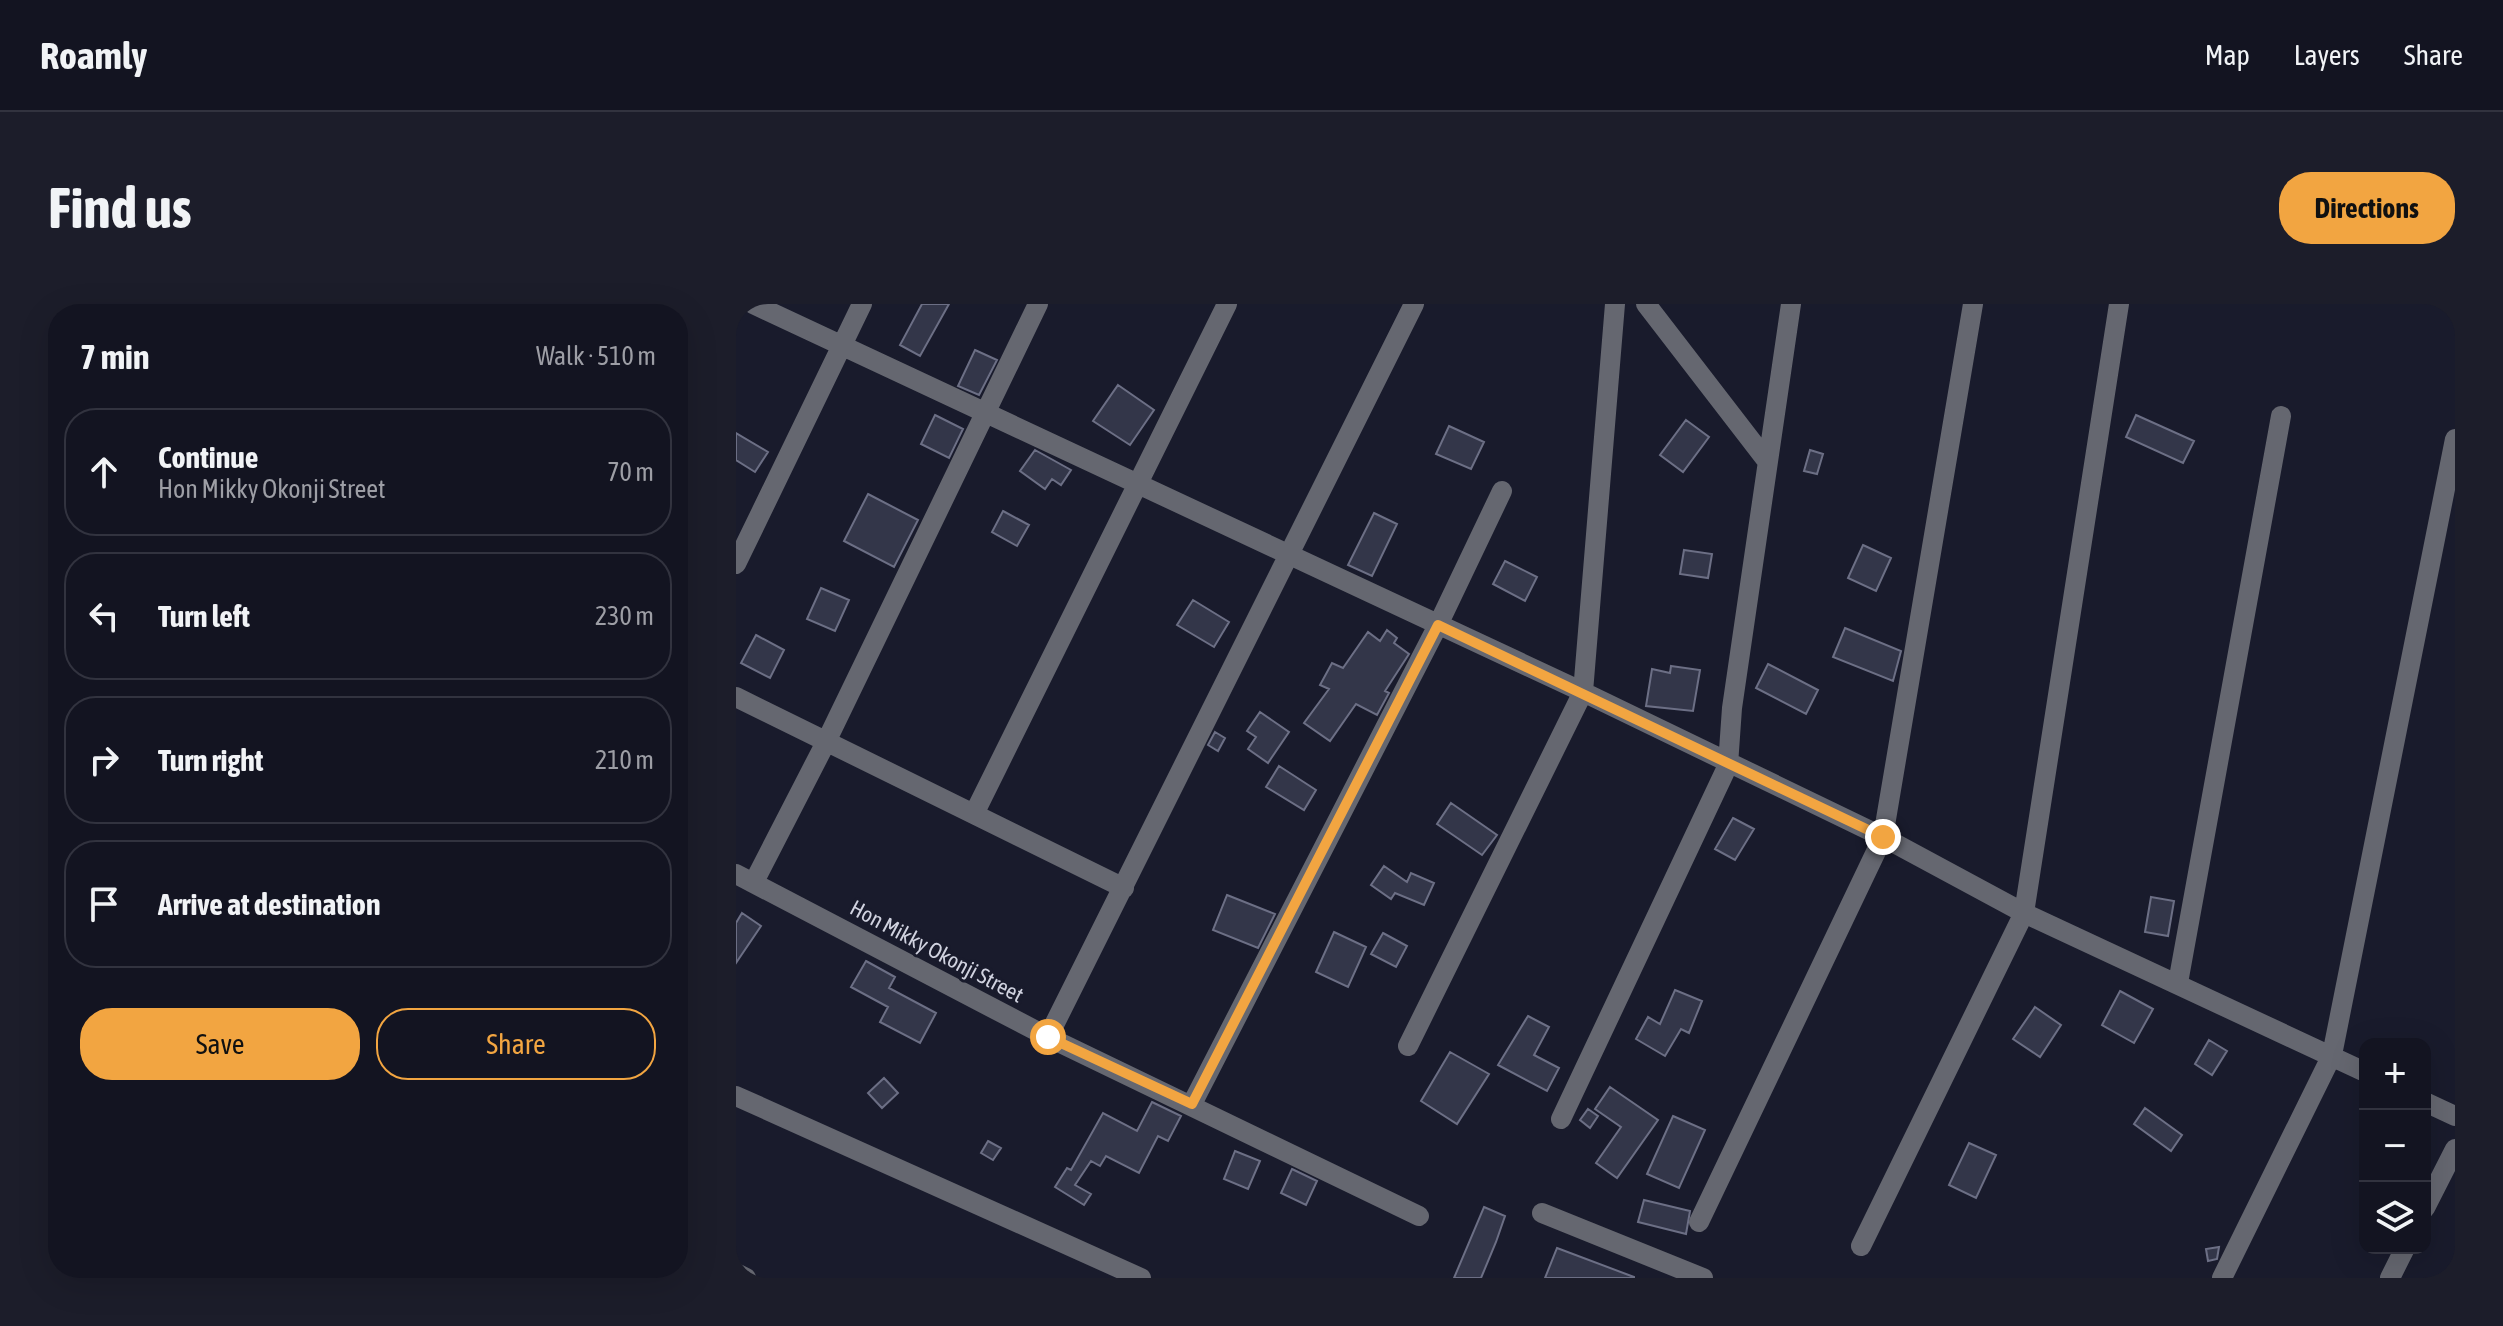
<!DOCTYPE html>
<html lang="en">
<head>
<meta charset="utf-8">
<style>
	body { margin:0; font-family:"Asap Condensed",sans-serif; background:#1c1d2a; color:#f1f3f6 }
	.controls { position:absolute; right:24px; bottom:24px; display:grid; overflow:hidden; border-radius:16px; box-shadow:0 8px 32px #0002 }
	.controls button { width:72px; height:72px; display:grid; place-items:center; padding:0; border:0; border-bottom:2px solid #32333f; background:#131421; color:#f1f3f6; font:40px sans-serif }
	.stop { position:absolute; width:24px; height:24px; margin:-18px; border:6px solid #f2a541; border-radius:50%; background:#fff }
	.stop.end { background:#f2a541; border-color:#fff; box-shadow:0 2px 8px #0008 }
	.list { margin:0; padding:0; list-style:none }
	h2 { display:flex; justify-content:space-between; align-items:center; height:104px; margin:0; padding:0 32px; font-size:34px }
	h2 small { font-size:26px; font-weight:400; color:#9d9ea5 }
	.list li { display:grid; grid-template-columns:52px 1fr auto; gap:24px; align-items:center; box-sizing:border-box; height:128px; margin:0 16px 16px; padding:0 16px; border:2px solid #32333f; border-radius:32px }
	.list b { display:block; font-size:30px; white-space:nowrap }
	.list p { margin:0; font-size:26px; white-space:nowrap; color:#9d9ea5 }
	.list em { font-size:26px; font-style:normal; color:#9d9ea5 }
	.actions { display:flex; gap:16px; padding:24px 32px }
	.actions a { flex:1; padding:18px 0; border:2px solid #f2a541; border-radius:32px; text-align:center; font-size:28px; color:#f2a541 }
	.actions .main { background:#f2a541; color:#111 }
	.icon { flex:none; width:44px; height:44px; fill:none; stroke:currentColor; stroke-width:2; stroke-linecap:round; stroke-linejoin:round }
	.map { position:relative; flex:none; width:1719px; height:974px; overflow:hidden; border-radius:32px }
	header { display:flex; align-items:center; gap:48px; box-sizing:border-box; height:112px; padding:0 40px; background:#131421; border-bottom:2px solid #32333f }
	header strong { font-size:38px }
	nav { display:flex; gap:44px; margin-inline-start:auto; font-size:28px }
	.intro { display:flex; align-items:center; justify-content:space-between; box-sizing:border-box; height:192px; padding:0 48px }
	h1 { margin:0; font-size:56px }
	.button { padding:20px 36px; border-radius:32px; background:#f2a541; color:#111; font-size:28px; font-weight:700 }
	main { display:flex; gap:48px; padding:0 48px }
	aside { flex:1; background:#131421; border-radius:32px; box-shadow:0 8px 32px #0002 }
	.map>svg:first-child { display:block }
	.building { fill:#333649; stroke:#6c6f85; stroke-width:2 }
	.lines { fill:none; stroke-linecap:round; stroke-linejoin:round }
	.minor { stroke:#656770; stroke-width:20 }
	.route { stroke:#f2a541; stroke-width:10 }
	.labels { text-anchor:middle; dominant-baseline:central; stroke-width:6; stroke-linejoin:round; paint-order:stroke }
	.street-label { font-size:22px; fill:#d0d2df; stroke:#191b2c }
</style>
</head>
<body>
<header>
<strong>Roamly</strong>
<nav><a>Map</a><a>Layers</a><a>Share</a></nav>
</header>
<div class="intro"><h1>Find us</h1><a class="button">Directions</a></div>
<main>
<aside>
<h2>7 min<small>Walk · 510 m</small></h2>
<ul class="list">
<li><svg class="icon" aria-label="ahead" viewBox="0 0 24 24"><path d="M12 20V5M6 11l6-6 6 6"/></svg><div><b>Continue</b><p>Hon Mikky Okonji Street</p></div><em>70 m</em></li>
<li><svg class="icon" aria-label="left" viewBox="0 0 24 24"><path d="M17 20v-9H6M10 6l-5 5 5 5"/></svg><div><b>Turn left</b></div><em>230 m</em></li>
<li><svg class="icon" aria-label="right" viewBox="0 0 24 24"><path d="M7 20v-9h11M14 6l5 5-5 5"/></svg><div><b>Turn right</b></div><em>210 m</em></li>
<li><svg class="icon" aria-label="arrive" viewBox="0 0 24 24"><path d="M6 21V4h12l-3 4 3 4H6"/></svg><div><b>Arrive at destination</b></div></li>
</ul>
<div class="actions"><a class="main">Save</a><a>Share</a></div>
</aside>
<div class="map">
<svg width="1719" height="974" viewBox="0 0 1719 974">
	<rect width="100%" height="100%" fill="#191b2c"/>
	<path class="building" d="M 186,0 L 213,0 L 184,52 L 164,41 Z
		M 239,46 L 261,56 L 243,91 L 222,82 Z
		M 382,81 L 418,106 L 394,141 L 357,117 Z
		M 199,111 L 227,125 L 213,154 L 185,140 Z
		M 1400,111 L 1458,137 L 1447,159 L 1390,133 Z
		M 950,116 L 973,133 L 947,168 L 924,151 Z
		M 713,122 L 748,138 L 735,165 L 700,150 Z
		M 0,129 L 32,148 L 19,168 L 0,156 Z
		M 299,146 L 335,166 L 325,181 L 316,175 L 309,185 L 284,167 Z
		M 1074,146 L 1087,150 L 1081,170 L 1068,167 Z
		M 132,190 L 182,216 L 158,263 L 108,237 Z
		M 267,207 L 293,221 L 281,242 L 256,228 Z
		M 638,209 L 661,220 L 636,272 L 612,261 Z
		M 1127,241 L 1155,254 L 1140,287 L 1112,274 Z
		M 948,246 L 976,250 L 972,274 L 944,270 Z
		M 769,257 L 801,273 L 789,297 L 757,280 Z
		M 85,284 L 113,296 L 99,327 L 71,315 Z
		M 457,296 L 493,318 L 478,343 L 441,321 Z
		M 1109,324 L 1165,347 L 1157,377 L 1097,353 Z
		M 651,326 L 661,334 L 658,339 L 673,350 L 649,387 L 653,389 L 641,411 L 620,400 L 594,437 L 568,419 L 593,385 L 584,381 L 596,359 L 607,364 L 632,328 L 644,337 Z
		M 20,331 L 48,346 L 34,374 L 5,359 Z
		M 1032,360 L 1082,386 L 1070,410 L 1020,384 Z
		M 935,362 L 964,366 L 957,407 L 910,402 L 916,365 L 934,369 Z
		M 524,408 L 553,428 L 532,459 L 512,445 L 520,433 L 511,427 Z
		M 479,428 L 489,434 L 482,447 L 472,441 Z
		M 543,462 L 580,486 L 568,506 L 530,483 Z
		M 715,499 L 761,531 L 746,551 L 701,520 Z
		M 997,514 L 1018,525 L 999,556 L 979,545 Z
		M 648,562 L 671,578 L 675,569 L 698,579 L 688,601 L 659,589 L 655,595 L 635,581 Z
		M 491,591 L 539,610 L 522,644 L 477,626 Z
		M 1415,593 L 1438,597 L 1432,632 L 1409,628 Z
		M 6,609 L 25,622 L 0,659 L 0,619 Z
		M 598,628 L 630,643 L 612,683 L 580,668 Z
		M 647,629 L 671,642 L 660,663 L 635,650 Z
		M 130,657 L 159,673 L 153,684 L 200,709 L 184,739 L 144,718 L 152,703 L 115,683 Z
		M 939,686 L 966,697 L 953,729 L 945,725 L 929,752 L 900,735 L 912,713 L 924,720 Z
		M 1384,687 L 1417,705 L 1398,739 L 1366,721 Z
		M 1299,703 L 1325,721 L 1304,753 L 1277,735 Z
		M 792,712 L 813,723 L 798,751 L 823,764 L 811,787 L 762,761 Z
		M 1473,736 L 1491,747 L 1476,771 L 1459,760 Z
		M 714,748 L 753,770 L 721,820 L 685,797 Z
		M 148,774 L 162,789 L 146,804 L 132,789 Z
		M 874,783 L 922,816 L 881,874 L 860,859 L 885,823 L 859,805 Z
		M 416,798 L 445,812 L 432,837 L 422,832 L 403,869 L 370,852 L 364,862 L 355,857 L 339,881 L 355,890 L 348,901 L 319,883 L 331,864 L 335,866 L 367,809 L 401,827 Z
		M 1409,804 L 1446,831 L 1435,847 L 1398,820 Z
		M 852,805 L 862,812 L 854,824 L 844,816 Z
		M 937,812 L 969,826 L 943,884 L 911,870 Z
		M 252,837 L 265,844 L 257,856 L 245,849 Z
		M 1233,839 L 1260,851 L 1240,894 L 1213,881 Z
		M 499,847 L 524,857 L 512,885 L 488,875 Z
		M 556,865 L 581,877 L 570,901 L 545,889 Z
		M 908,896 L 954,907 L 950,930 L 902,918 Z
		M 748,903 L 769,912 L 760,938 L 745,974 L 718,974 Z
		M 1483,943 L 1481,955 L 1472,957 L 1470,945 Z
		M 821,944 L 898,973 L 898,974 L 809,974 Z"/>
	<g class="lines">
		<path class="minor" d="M 17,0 L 847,388 L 1147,533 L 1288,609 L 1629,768
			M 910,0 L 1031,157
			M 0,260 L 126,0
			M 0,393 L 388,584
			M 238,510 L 491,0
			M 0,570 L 312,733 L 683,912
			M 18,578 L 90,438 L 302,0
			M 1442,679 L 1545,112
			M 312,733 L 678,0
			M 672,742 L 847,388 L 879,0
			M 0,792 L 405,974
			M 1689,798 L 1719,812
			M 456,800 L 702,321 L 766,187
			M 825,815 L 992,461 L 996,404 L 1055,0
			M 1689,904 L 1719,845
			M 806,909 L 967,974
			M 963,918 L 1147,533 L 1237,0
			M 1125,942 L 1288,609 L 1383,0
			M 0,969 L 10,974
			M 1486,974 L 1596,751 L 1719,135
			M 1654,974 L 1669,944"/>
	</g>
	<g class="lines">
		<path class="route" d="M 312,733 L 456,800 L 702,321 L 1147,533"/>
	</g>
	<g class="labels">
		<g class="street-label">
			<text transform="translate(201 647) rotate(28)">Hon Mikky Okonji Street</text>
		</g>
	</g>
</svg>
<div class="controls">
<button>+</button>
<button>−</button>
<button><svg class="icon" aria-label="layers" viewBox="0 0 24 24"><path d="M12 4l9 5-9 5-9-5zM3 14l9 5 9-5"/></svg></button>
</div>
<div class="stop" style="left:312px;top:733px"></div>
<div class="stop end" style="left:1147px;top:533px"></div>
</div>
</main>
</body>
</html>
